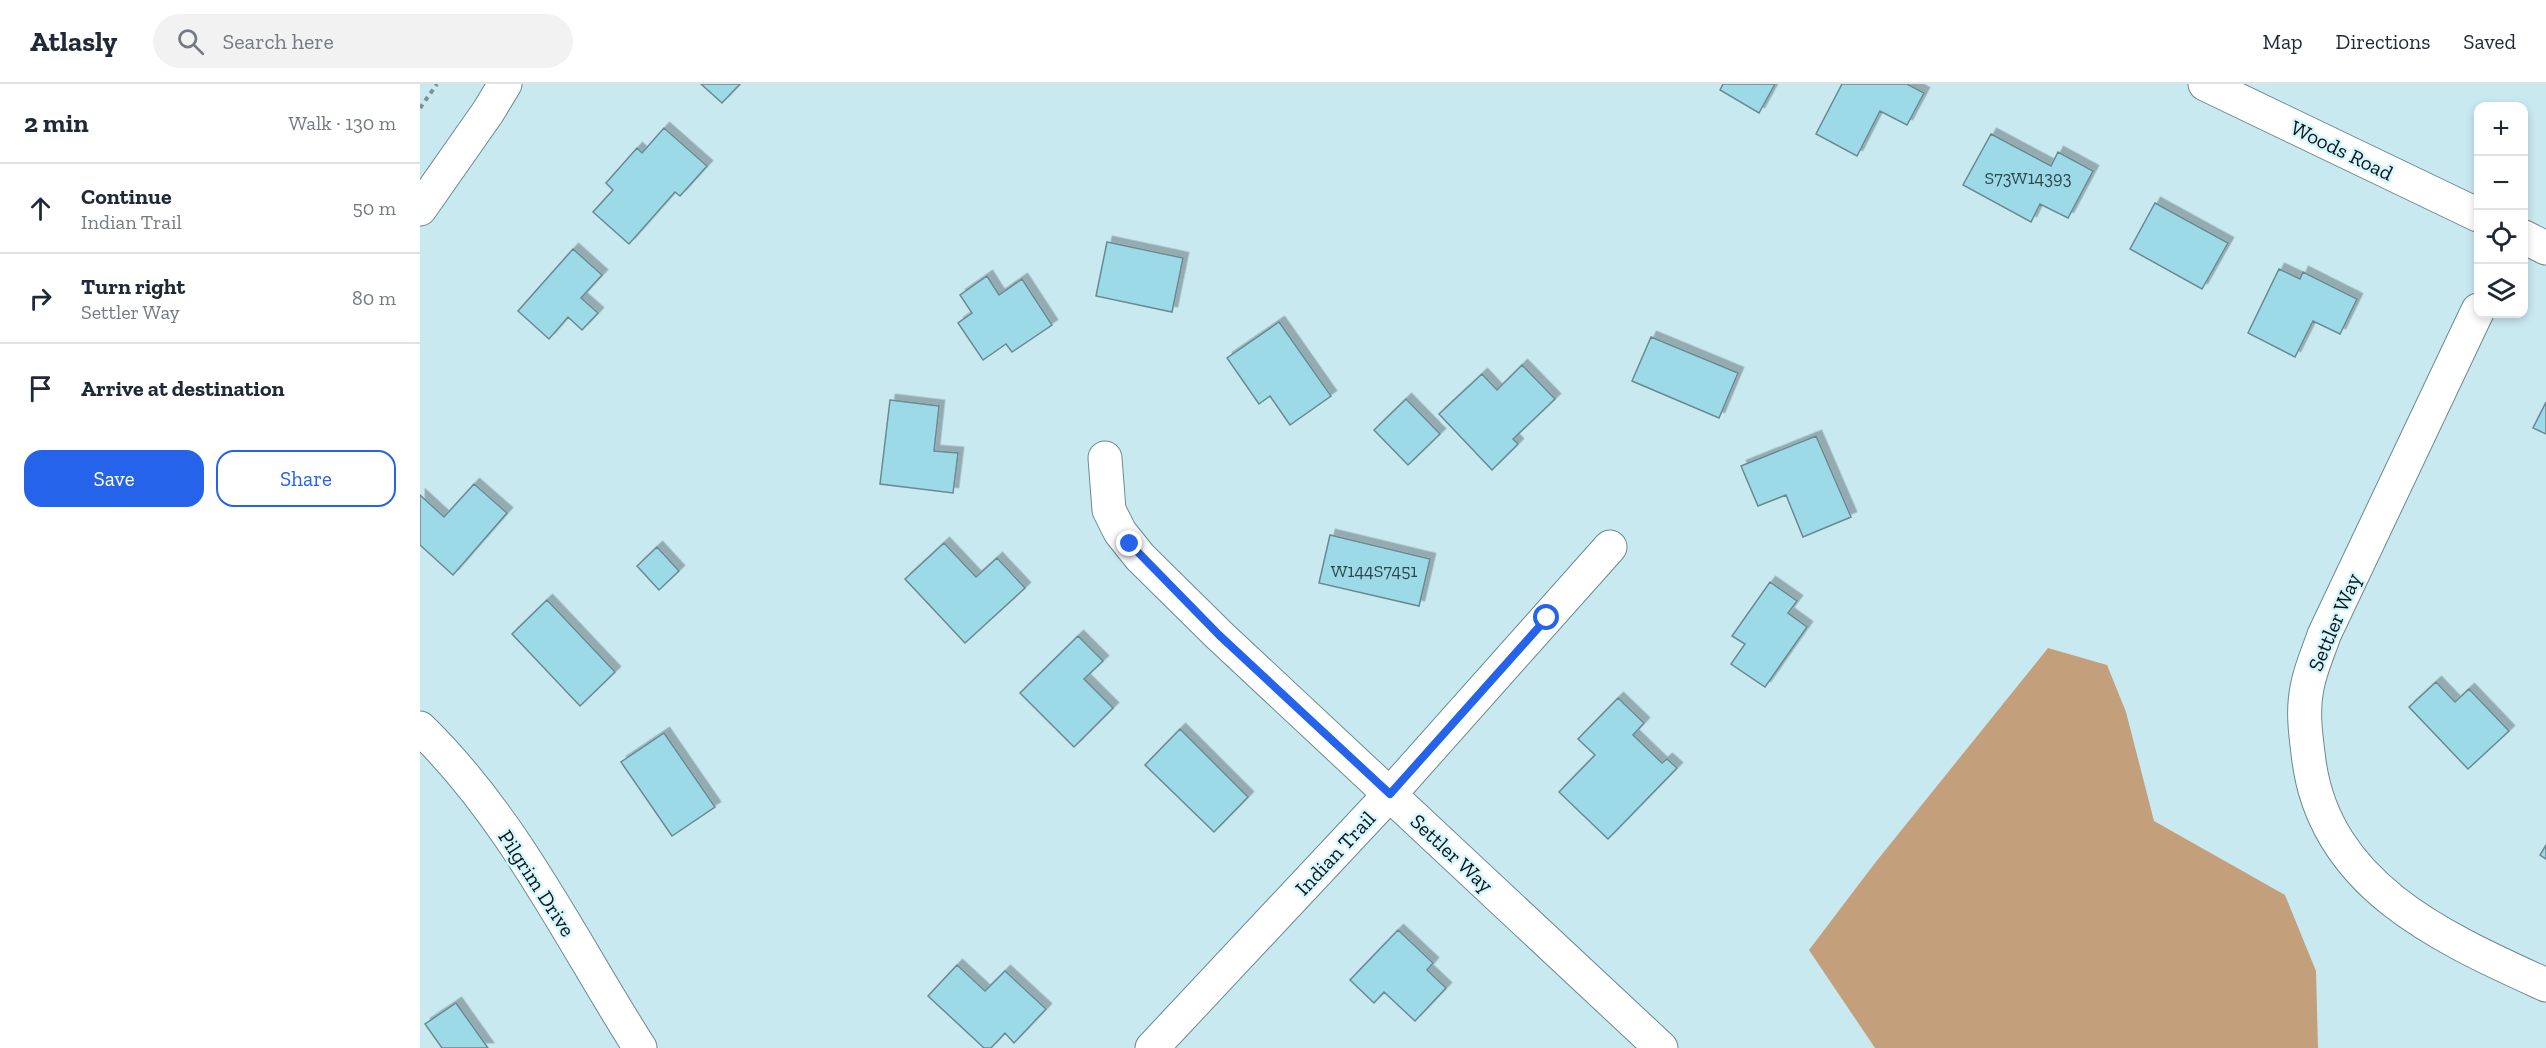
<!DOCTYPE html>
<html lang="en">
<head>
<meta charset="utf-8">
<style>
	body { margin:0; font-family:"Zilla Slab",serif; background:#f2f2f3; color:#1f2937 }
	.controls { position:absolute; right:18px; top:18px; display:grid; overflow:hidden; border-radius:12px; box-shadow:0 3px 9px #0003 }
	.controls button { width:54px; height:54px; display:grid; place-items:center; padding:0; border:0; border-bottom:2px solid #e0e1e3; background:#fff; color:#1f2937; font:30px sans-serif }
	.stop { position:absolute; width:18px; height:18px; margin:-14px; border:4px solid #2563eb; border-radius:50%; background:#fff }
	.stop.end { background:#2563eb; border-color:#fff; box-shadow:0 2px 6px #0008 }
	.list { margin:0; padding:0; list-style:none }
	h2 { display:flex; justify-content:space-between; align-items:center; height:78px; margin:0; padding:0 24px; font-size:26px }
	h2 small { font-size:20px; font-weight:400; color:#747a83 }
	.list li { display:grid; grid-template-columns:39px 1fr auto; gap:18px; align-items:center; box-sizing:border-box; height:90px; padding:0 24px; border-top:2px solid #e0e1e3 }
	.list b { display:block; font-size:22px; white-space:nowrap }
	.list p { margin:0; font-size:20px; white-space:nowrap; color:#747a83 }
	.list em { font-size:20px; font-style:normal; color:#747a83 }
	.actions { display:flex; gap:12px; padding:18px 24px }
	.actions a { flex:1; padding:14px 0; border:2px solid #2563eb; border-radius:18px; text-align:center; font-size:21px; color:#2563eb }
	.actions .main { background:#2563eb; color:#fff }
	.icon { flex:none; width:33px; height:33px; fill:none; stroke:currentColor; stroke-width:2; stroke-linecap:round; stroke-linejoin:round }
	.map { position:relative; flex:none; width:2126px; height:964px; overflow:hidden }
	header { display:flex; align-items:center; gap:36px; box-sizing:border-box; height:84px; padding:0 30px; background:#fff; border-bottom:2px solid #e0e1e3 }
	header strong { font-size:28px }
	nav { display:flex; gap:33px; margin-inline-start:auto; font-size:21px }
	.search { width:420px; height:54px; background:#f2f2f3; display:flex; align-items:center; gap:15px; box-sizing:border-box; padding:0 21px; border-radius:33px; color:#747a83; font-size:22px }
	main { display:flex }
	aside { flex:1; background:#fff }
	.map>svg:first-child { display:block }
	.water { fill:#c39f7b }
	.building { fill:#9ddae8; stroke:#6b8990; stroke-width:1.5; filter:url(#shadow) }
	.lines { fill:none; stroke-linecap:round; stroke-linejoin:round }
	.minor-casing { stroke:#6c8990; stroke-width:35 }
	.path { stroke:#7a9197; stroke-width:4; stroke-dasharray:4.5 4.5; stroke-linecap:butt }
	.minor { stroke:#fff; stroke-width:33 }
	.route { stroke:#2563eb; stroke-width:8 }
	.labels { text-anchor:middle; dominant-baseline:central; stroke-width:5; stroke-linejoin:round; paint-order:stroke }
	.number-label { font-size:18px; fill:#30474d }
	.street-label { font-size:21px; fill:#0b1619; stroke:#d6f6fe }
</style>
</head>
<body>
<header>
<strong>Atlasly</strong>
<div class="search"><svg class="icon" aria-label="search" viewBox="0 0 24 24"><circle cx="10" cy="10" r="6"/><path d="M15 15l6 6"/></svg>Search here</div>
<nav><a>Map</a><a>Directions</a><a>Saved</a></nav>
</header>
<main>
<aside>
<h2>2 min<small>Walk · 130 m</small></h2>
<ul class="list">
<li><svg class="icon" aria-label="ahead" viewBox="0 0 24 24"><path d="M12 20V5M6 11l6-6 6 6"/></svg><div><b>Continue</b><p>Indian Trail</p></div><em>50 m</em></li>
<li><svg class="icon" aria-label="right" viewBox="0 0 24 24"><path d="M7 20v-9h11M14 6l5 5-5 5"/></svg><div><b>Turn right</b><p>Settler Way</p></div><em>80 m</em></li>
<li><svg class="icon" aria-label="arrive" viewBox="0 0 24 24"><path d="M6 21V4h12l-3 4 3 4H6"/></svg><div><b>Arrive at destination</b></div></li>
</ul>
<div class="actions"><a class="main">Save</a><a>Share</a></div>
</aside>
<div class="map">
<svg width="2126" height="964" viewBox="0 0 2126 964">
	<defs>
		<filter id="shadow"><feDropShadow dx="5.5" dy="-5.5" stdDeviation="0" flood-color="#0004"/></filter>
	</defs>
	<rect width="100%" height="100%" fill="#c9e9f1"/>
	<path class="water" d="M 1628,564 L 1687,581 L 1706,628 L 1734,737 L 1865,811 L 1896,887 L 1898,964 L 1455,964 L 1389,866 L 1455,779 Z"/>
	<path class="building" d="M 281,0 L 320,0 L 302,19 Z
		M 1303,0 L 1355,0 L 1339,29 L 1300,6 Z
		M 1422,0 L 1487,0 L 1504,9 L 1487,41 L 1460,27 L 1437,72 L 1396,50 Z
		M 244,44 L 287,82 L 260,112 L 255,108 L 209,160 L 173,128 L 193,106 L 186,99 L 217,64 L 222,69 Z
		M 1571,50 L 1631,82 L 1638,68 L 1673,87 L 1648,134 L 1620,120 L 1611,138 L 1543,101 Z
		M 1735,119 L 1808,159 L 1782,205 L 1710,165 Z
		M 687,158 L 763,174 L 752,228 L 676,212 Z
		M 153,165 L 182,191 L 161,214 L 178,229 L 162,246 L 148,233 L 129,255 L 98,227 Z
		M 1859,185 L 1880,195 L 1883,188 L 1937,215 L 1920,250 L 1893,237 L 1875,273 L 1828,249 Z
		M 567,192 L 579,211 L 602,195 L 632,241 L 592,268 L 586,260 L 563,276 L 538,239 L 552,229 L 540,211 Z
		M 859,238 L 911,312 L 870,341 L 850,312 L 839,320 L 807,274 Z
		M 1231,253 L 1318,289 L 1299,334 L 1212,297 Z
		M 1102,281 L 1135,315 L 1093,355 L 1098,360 L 1072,386 L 1019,330 L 1062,290 L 1077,306 Z
		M 986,315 L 1020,350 L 988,381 L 954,346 Z
		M 470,316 L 519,322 L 514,367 L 538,369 L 533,409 L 460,400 Z
		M 2126,318 L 2126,350 L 2113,344 Z
		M 1396,352 L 1431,433 L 1383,453 L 1366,411 L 1338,422 L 1321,382 Z
		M 54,400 L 87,429 L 33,491 L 0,461 L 0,411 L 24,433 Z
		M 910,451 L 1010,475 L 999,522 L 899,499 Z
		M 524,459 L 556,493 L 577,474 L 605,504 L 545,559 L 485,495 Z
		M 237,463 L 259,487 L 239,506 L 217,482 Z
		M 1350,498 L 1377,517 L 1368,529 L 1387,543 L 1345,603 L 1311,580 L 1325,560 L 1312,552 Z
		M 127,516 L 195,588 L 160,622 L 92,550 Z
		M 658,552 L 683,577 L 664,595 L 693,624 L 654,663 L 600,609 Z
		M 2016,598 L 2035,618 L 2049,605 L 2089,647 L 2048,685 L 1989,623 Z
		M 1198,614 L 1224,639 L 1213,651 L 1242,679 L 1247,675 L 1257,684 L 1188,755 L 1139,708 L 1175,671 L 1158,655 Z
		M 760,645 L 828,713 L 794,748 L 725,681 Z
		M 244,649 L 295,723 L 252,752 L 201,678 Z
		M 2126,761 L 2126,775 L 2120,771 Z
		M 978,846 L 1013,879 L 1007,886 L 1026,904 L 995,937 L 964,908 L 954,919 L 930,896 Z
		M 537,881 L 565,907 L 585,887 L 626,925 L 594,959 L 585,949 L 571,964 L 564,964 L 508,912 Z
		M 36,919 L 68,964 L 22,964 L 5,940 Z"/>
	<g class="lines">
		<defs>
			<path id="minor" d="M 1785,0 L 2058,131
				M 0,125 L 68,28 L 85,0
				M 2104,153 L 2126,164
				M 2058,226 L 1904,551 C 1898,569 1890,586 1887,604 C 1882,628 1886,653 1889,677 C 1906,803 2023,854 2126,901
				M 685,374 L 689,426 L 700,448 L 720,473 L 799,551 L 1241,964
				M 0,644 C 93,734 151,856 220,964
				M 732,964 L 970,710 L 1190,463"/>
		</defs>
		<use href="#minor" class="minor-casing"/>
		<path class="path" d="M 0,24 L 17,0"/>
		<use href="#minor" class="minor"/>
	</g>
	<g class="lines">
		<path class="route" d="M 710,460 L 799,551 L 970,710 L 1127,534"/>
	</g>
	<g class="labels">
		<g class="number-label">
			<text x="1608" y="94">S73W14393</text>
			<text x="954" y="487">W144S7451</text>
		</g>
		<g class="street-label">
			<text transform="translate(1922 66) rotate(26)">Woods Road</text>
			<text transform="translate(1914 538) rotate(-67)">Settler Way</text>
			<text transform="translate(915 769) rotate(-47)">Indian Trail</text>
			<text transform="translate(1032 769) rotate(43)">Settler Way</text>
			<text transform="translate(117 799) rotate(57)">Pilgrim Drive</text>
		</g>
	</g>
</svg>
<div class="controls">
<button>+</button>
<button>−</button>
<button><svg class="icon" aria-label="locate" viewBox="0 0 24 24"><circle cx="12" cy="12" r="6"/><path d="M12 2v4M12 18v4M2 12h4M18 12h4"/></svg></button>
<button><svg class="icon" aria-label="layers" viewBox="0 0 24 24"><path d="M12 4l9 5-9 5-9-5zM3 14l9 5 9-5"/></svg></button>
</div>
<div class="stop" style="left:1127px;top:534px"></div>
<div class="stop end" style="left:710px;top:460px"></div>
</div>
</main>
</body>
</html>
